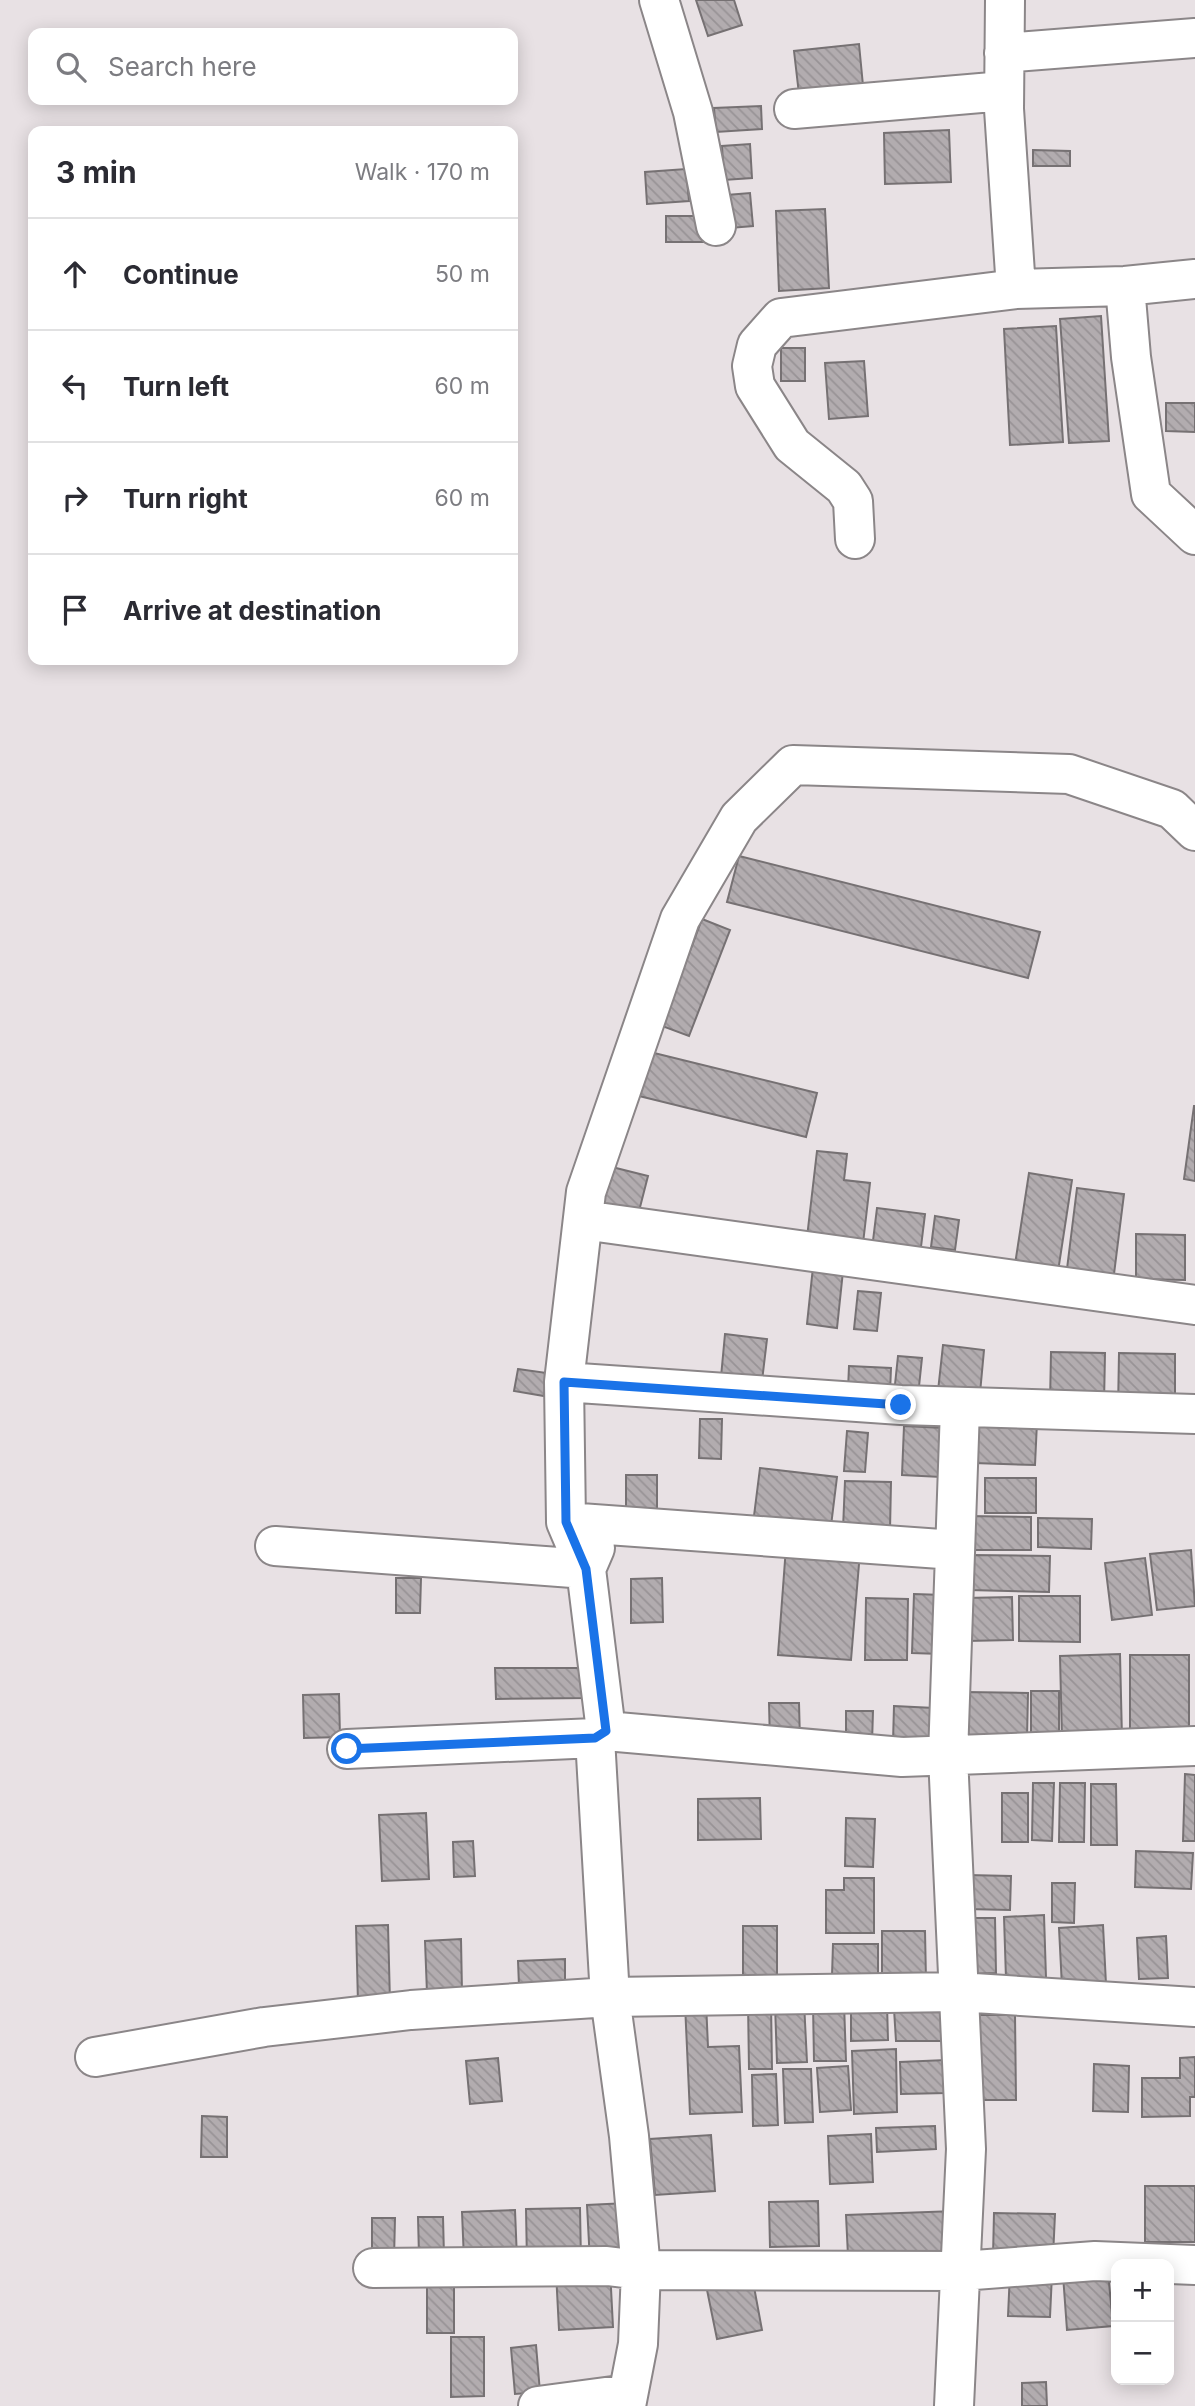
<!DOCTYPE html>
<html lang="en">
<head>
<meta charset="utf-8">
<style>
	body { margin:0; font-family:Inter,sans-serif; background:#f2f2f3; color:#2b2b33 }
	.controls { position:absolute; right:21px; bottom:21px; display:grid; overflow:hidden; border-radius:14px; box-shadow:0 4px 18px #0003 }
	.controls button { width:63px; height:63px; display:grid; place-items:center; padding:0; border:0; border-bottom:2px solid #e1e1e2; background:#fff; color:#2b2b33; font:35px sans-serif }
	.stop { position:absolute; width:21px; height:21px; margin:-16px; border:5px solid #1a73e8; border-radius:50%; background:#fff }
	.stop.end { background:#1a73e8; border-color:#fff; box-shadow:0 2px 7px #0008 }
	.list { margin:0; padding:0; list-style:none }
	h2 { display:flex; justify-content:space-between; align-items:center; height:91px; margin:0; padding:0 28px; font-size:30px }
	h2 small { font-size:23px; font-weight:400; color:#7c7c81 }
	.list li { display:grid; grid-template-columns:46px 1fr auto; gap:21px; align-items:center; box-sizing:border-box; height:112px; padding:0 28px; border-top:2px solid #e1e1e2 }
	.list b { display:block; font-size:26px; white-space:nowrap }
	.list em { font-size:23px; font-style:normal; color:#7c7c81 }
	.icon { flex:none; width:38px; height:38px; fill:none; stroke:currentColor; stroke-width:2; stroke-linecap:round; stroke-linejoin:round }
	.map { position:relative; flex:none; width:1195px; height:2406px; overflow:hidden }
	.search { position:absolute; background:#fff; box-shadow:0 4px 18px #0003; left:28px; top:28px; width:490px; height:77px; display:flex; align-items:center; gap:18px; box-sizing:border-box; padding:0 24px; border-radius:14px; color:#7c7c81; font-size:26px }
	.panel { position:absolute; background:#fff; box-shadow:0 4px 18px #0003; left:28px; top:126px; width:490px; height:539px; border-radius:14px }
	.map>svg:first-child { display:block }
	.building { fill:url(#building-back-hatch); stroke:#767173; stroke-width:2 }
	.lines { fill:none; stroke-linecap:round; stroke-linejoin:round }
	.minor-casing { stroke:#8b8688; stroke-width:42 }
	.minor { stroke:#fff; stroke-width:38 }
	.route { stroke:#1a73e8; stroke-width:9 }
</style>
</head>
<body>
<div class="map">
<svg width="1195" height="2406" viewBox="0 0 1195 2406">
	<defs>
		<pattern id="building-back-hatch" width="6" height="6" patternUnits="userSpaceOnUse" patternTransform="scale(1.75)"><rect width="6" height="6" fill="#b2acaf"/><path d="M-1 5l2 2M0 0l6 6M5-1l2 2" fill="none" stroke="#989396"/></pattern>
	</defs>
	<rect width="100%" height="100%" fill="#e8e1e4"/>
	<path class="building" d="M 696,0 L 734,0 L 742,25 L 708,36 Z
		M 859,44 L 864,96 L 800,103 L 794,51 Z
		M 761,106 L 762,129 L 716,132 L 714,108 Z
		M 949,130 L 951,182 L 885,184 L 884,133 Z
		M 750,144 L 752,178 L 724,180 L 722,146 Z
		M 1033,150 L 1070,151 L 1070,166 L 1033,166 Z
		M 686,169 L 689,201 L 647,204 L 645,172 Z
		M 750,193 L 753,226 L 730,228 L 727,195 Z
		M 825,209 L 829,288 L 779,291 L 776,211 Z
		M 666,216 L 711,216 L 711,242 L 666,242 Z
		M 1101,316 L 1109,441 L 1069,443 L 1060,319 Z
		M 1056,326 L 1063,442 L 1010,445 L 1004,329 Z
		M 781,348 L 805,348 L 805,381 L 781,381 Z
		M 864,361 L 868,416 L 829,419 L 825,363 Z
		M 1166,403 L 1195,403 L 1195,432 L 1166,431 Z
		M 739,856 L 1040,932 L 1028,978 L 727,902 Z
		M 702,919 L 730,930 L 689,1036 L 662,1026 Z
		M 650,1052 L 817,1093 L 806,1137 L 639,1096 Z
		M 1194,1106 L 1195,1106 L 1195,1181 L 1184,1179 Z
		M 817,1151 L 847,1154 L 844,1180 L 870,1183 L 862,1252 L 806,1246 Z
		M 612,1167 L 648,1176 L 638,1215 L 603,1206 Z
		M 1029,1173 L 1072,1180 L 1057,1278 L 1014,1271 Z
		M 1077,1188 L 1124,1194 L 1113,1282 L 1066,1277 Z
		M 877,1208 L 925,1214 L 920,1255 L 872,1249 Z
		M 935,1216 L 959,1220 L 955,1250 L 931,1247 Z
		M 1136,1234 L 1185,1235 L 1185,1280 L 1136,1279 Z
		M 813,1267 L 843,1271 L 837,1328 L 807,1324 Z
		M 858,1291 L 881,1293 L 877,1331 L 854,1329 Z
		M 725,1334 L 767,1339 L 762,1381 L 721,1377 Z
		M 943,1345 L 984,1350 L 979,1404 L 937,1400 Z
		M 1051,1352 L 1105,1353 L 1104,1404 L 1050,1403 Z
		M 1119,1353 L 1175,1354 L 1175,1410 L 1118,1410 Z
		M 898,1356 L 922,1358 L 918,1396 L 894,1394 Z
		M 849,1366 L 891,1368 L 890,1393 L 848,1390 Z
		M 518,1369 L 547,1373 L 544,1396 L 514,1391 Z
		M 700,1419 L 722,1419 L 721,1459 L 699,1458 Z
		M 976,1420 L 1037,1422 L 1035,1465 L 974,1463 Z
		M 904,1426 L 944,1428 L 941,1477 L 902,1475 Z
		M 847,1431 L 868,1433 L 865,1472 L 844,1471 Z
		M 760,1468 L 837,1477 L 830,1534 L 753,1524 Z
		M 626,1475 L 657,1475 L 657,1516 L 626,1516 Z
		M 985,1478 L 1036,1478 L 1036,1513 L 985,1513 Z
		M 845,1481 L 891,1482 L 890,1530 L 843,1529 Z
		M 967,1516 L 1031,1517 L 1031,1550 L 967,1550 Z
		M 1038,1518 L 1092,1519 L 1091,1549 L 1038,1547 Z
		M 786,1547 L 860,1552 L 851,1660 L 778,1655 Z
		M 1191,1550 L 1195,1606 L 1157,1610 L 1150,1554 Z
		M 970,1555 L 1050,1556 L 1049,1592 L 969,1590 Z
		M 1145,1558 L 1152,1615 L 1112,1620 L 1105,1563 Z
		M 396,1578 L 421,1578 L 420,1613 L 396,1613 Z
		M 662,1578 L 663,1622 L 631,1623 L 631,1579 Z
		M 914,1594 L 943,1595 L 941,1654 L 912,1653 Z
		M 1019,1596 L 1080,1596 L 1080,1642 L 1019,1641 Z
		M 1012,1597 L 1013,1640 L 966,1641 L 965,1598 Z
		M 866,1598 L 908,1599 L 907,1660 L 865,1660 Z
		M 1120,1654 L 1122,1738 L 1062,1739 L 1060,1656 Z
		M 1130,1655 L 1189,1655 L 1189,1733 L 1130,1733 Z
		M 495,1668 L 588,1668 L 588,1698 L 496,1699 Z
		M 1031,1691 L 1059,1691 L 1059,1736 L 1031,1736 Z
		M 965,1692 L 1028,1693 L 1027,1738 L 964,1737 Z
		M 339,1694 L 340,1737 L 304,1738 L 303,1695 Z
		M 769,1703 L 799,1703 L 800,1741 L 770,1742 Z
		M 894,1706 L 934,1708 L 933,1743 L 893,1742 Z
		M 846,1711 L 873,1711 L 872,1743 L 846,1743 Z
		M 1185,1774 L 1195,1775 L 1195,1841 L 1183,1841 Z
		M 1033,1783 L 1054,1783 L 1052,1841 L 1032,1840 Z
		M 1060,1783 L 1085,1783 L 1084,1842 L 1059,1842 Z
		M 1091,1784 L 1116,1784 L 1117,1845 L 1091,1845 Z
		M 1002,1793 L 1028,1793 L 1028,1842 L 1002,1842 Z
		M 760,1798 L 761,1839 L 698,1840 L 698,1799 Z
		M 426,1813 L 429,1879 L 382,1881 L 379,1815 Z
		M 846,1818 L 875,1819 L 873,1867 L 845,1866 Z
		M 473,1841 L 475,1876 L 454,1877 L 453,1842 Z
		M 1136,1851 L 1193,1853 L 1191,1889 L 1135,1887 Z
		M 967,1875 L 1011,1876 L 1010,1910 L 966,1909 Z
		M 844,1878 L 874,1878 L 874,1933 L 826,1933 L 826,1890 L 844,1890 Z
		M 1052,1883 L 1075,1883 L 1074,1923 L 1052,1922 Z
		M 1044,1915 L 1046,1978 L 1006,1979 L 1004,1917 Z
		M 970,1918 L 995,1918 L 996,1973 L 971,1974 Z
		M 388,1925 L 390,2002 L 358,2003 L 356,1926 Z
		M 1103,1925 L 1106,1984 L 1062,1987 L 1059,1928 Z
		M 743,1926 L 777,1926 L 777,1975 L 743,1975 Z
		M 882,1931 L 925,1931 L 926,1980 L 882,1981 Z
		M 1166,1936 L 1168,1978 L 1139,1979 L 1137,1938 Z
		M 461,1939 L 462,1992 L 427,1993 L 425,1941 Z
		M 833,1944 L 878,1944 L 878,1976 L 832,1976 Z
		M 565,1959 L 565,1984 L 519,1986 L 518,1961 Z
		M 706,2002 L 708,2047 L 739,2046 L 742,2112 L 690,2114 L 685,2004 Z
		M 748,2002 L 771,2002 L 772,2069 L 749,2069 Z
		M 804,2002 L 807,2062 L 777,2063 L 775,2004 Z
		M 844,2003 L 846,2061 L 814,2061 L 813,2004 Z
		M 851,2004 L 887,2004 L 888,2040 L 851,2041 Z
		M 944,2007 L 944,2041 L 896,2041 L 894,2009 Z
		M 979,2015 L 1015,2015 L 1016,2100 L 980,2100 Z
		M 896,2049 L 897,2112 L 854,2114 L 852,2051 Z
		M 1195,2057 L 1195,2097 L 1190,2097 L 1190,2116 L 1142,2117 L 1142,2078 L 1180,2078 L 1180,2058 Z
		M 498,2058 L 502,2101 L 470,2104 L 466,2061 Z
		M 946,2060 L 947,2093 L 901,2094 L 900,2062 Z
		M 1094,2064 L 1129,2066 L 1128,2112 L 1093,2111 Z
		M 848,2066 L 851,2110 L 820,2112 L 817,2068 Z
		M 783,2069 L 811,2069 L 813,2122 L 785,2123 Z
		M 776,2074 L 778,2125 L 753,2126 L 752,2075 Z
		M 202,2116 L 227,2117 L 227,2157 L 201,2157 Z
		M 935,2126 L 936,2149 L 877,2152 L 876,2128 Z
		M 871,2134 L 873,2182 L 830,2184 L 828,2136 Z
		M 711,2135 L 715,2191 L 655,2195 L 650,2139 Z
		M 1145,2186 L 1195,2186 L 1195,2242 L 1145,2242 Z
		M 818,2201 L 819,2246 L 770,2247 L 769,2202 Z
		M 627,2203 L 631,2260 L 590,2262 L 587,2205 Z
		M 580,2208 L 581,2262 L 527,2263 L 526,2209 Z
		M 515,2210 L 517,2259 L 464,2260 L 462,2212 Z
		M 955,2211 L 957,2252 L 848,2256 L 846,2215 Z
		M 994,2213 L 1055,2214 L 1053,2257 L 993,2256 Z
		M 418,2217 L 443,2217 L 444,2256 L 419,2256 Z
		M 372,2218 L 395,2218 L 394,2259 L 372,2259 Z
		M 610,2269 L 613,2327 L 559,2330 L 556,2272 Z
		M 1108,2271 L 1113,2326 L 1067,2330 L 1063,2275 Z
		M 1010,2272 L 1052,2274 L 1050,2317 L 1008,2316 Z
		M 752,2276 L 762,2330 L 717,2339 L 706,2285 Z
		M 427,2285 L 454,2285 L 454,2333 L 427,2333 Z
		M 451,2337 L 484,2337 L 484,2396 L 451,2397 Z
		M 536,2345 L 540,2392 L 515,2394 L 511,2348 Z
		M 1046,2382 L 1047,2406 L 1022,2406 L 1022,2383 Z"/>
	<g class="lines">
		<defs>
			<path id="minor" d="M 659,0 L 693,112 L 716,226
				M 1004,53 L 1195,38
				M 794,109 L 1004,91
				M 1125,286 L 1131,357 L 1151,494 L 1195,535
				M 1016,289 L 1125,286 L 1195,279
				M 855,539 L 853,501 L 844,487 L 792,445 L 755,386 L 752,366 L 757,345 L 781,318 L 1016,289 L 1004,109 L 1005,0
				M 1195,831 L 1172,809 L 1069,774 L 793,765 L 739,818 L 680,919 L 586,1192 L 564,1382 L 566,1522 L 586,1569 L 606,1731 L 902,1757 L 1195,1746
				M 583,1220 L 1195,1305
				M 564,1382 L 901,1405 L 1195,1414
				M 566,1522 L 955,1550
				M 275,1546 L 586,1569 L 595,1548
				M 606,1731 L 595,1738 L 610,1997 L 629,2136 L 641,2270 L 638,2344 L 626,2406
				M 347,1749 L 595,1738
				M 95,2057 L 264,2027 L 411,2010 L 610,1997 L 958,1992 L 1195,2007
				M 373,2268 L 607,2266 L 641,2270 L 961,2271 L 1095,2261 L 1195,2265
				M 538,2406 L 628,2394
				M 954,2406 L 966,2149 L 948,1756 L 960,1408"/>
		</defs>
		<use href="#minor" class="minor-casing"/>
		<use href="#minor" class="minor"/>
	</g>
	<g class="lines">
		<path class="route" d="M 347,1749 L 595,1738 L 606,1731 L 586,1569 L 566,1522 L 564,1382 L 901,1405"/>
	</g>
</svg>
<div class="controls">
<button>+</button>
<button>−</button>
</div>
<div class="stop" style="left:347px;top:1749px"></div>
<div class="stop end" style="left:901px;top:1405px"></div>
<div class="search"><svg class="icon" aria-label="search" viewBox="0 0 24 24"><circle cx="10" cy="10" r="6"/><path d="M15 15l6 6"/></svg>Search here</div>
<section class="panel">
<h2>3 min<small>Walk · 170 m</small></h2>
<ul class="list">
<li><svg class="icon" aria-label="ahead" viewBox="0 0 24 24"><path d="M12 20V5M6 11l6-6 6 6"/></svg><div><b>Continue</b></div><em>50 m</em></li>
<li><svg class="icon" aria-label="left" viewBox="0 0 24 24"><path d="M17 20v-9H6M10 6l-5 5 5 5"/></svg><div><b>Turn left</b></div><em>60 m</em></li>
<li><svg class="icon" aria-label="right" viewBox="0 0 24 24"><path d="M7 20v-9h11M14 6l5 5-5 5"/></svg><div><b>Turn right</b></div><em>60 m</em></li>
<li><svg class="icon" aria-label="arrive" viewBox="0 0 24 24"><path d="M6 21V4h12l-3 4 3 4H6"/></svg><div><b>Arrive at destination</b></div></li>
</ul>
</section>
</div>
</body>
</html>
